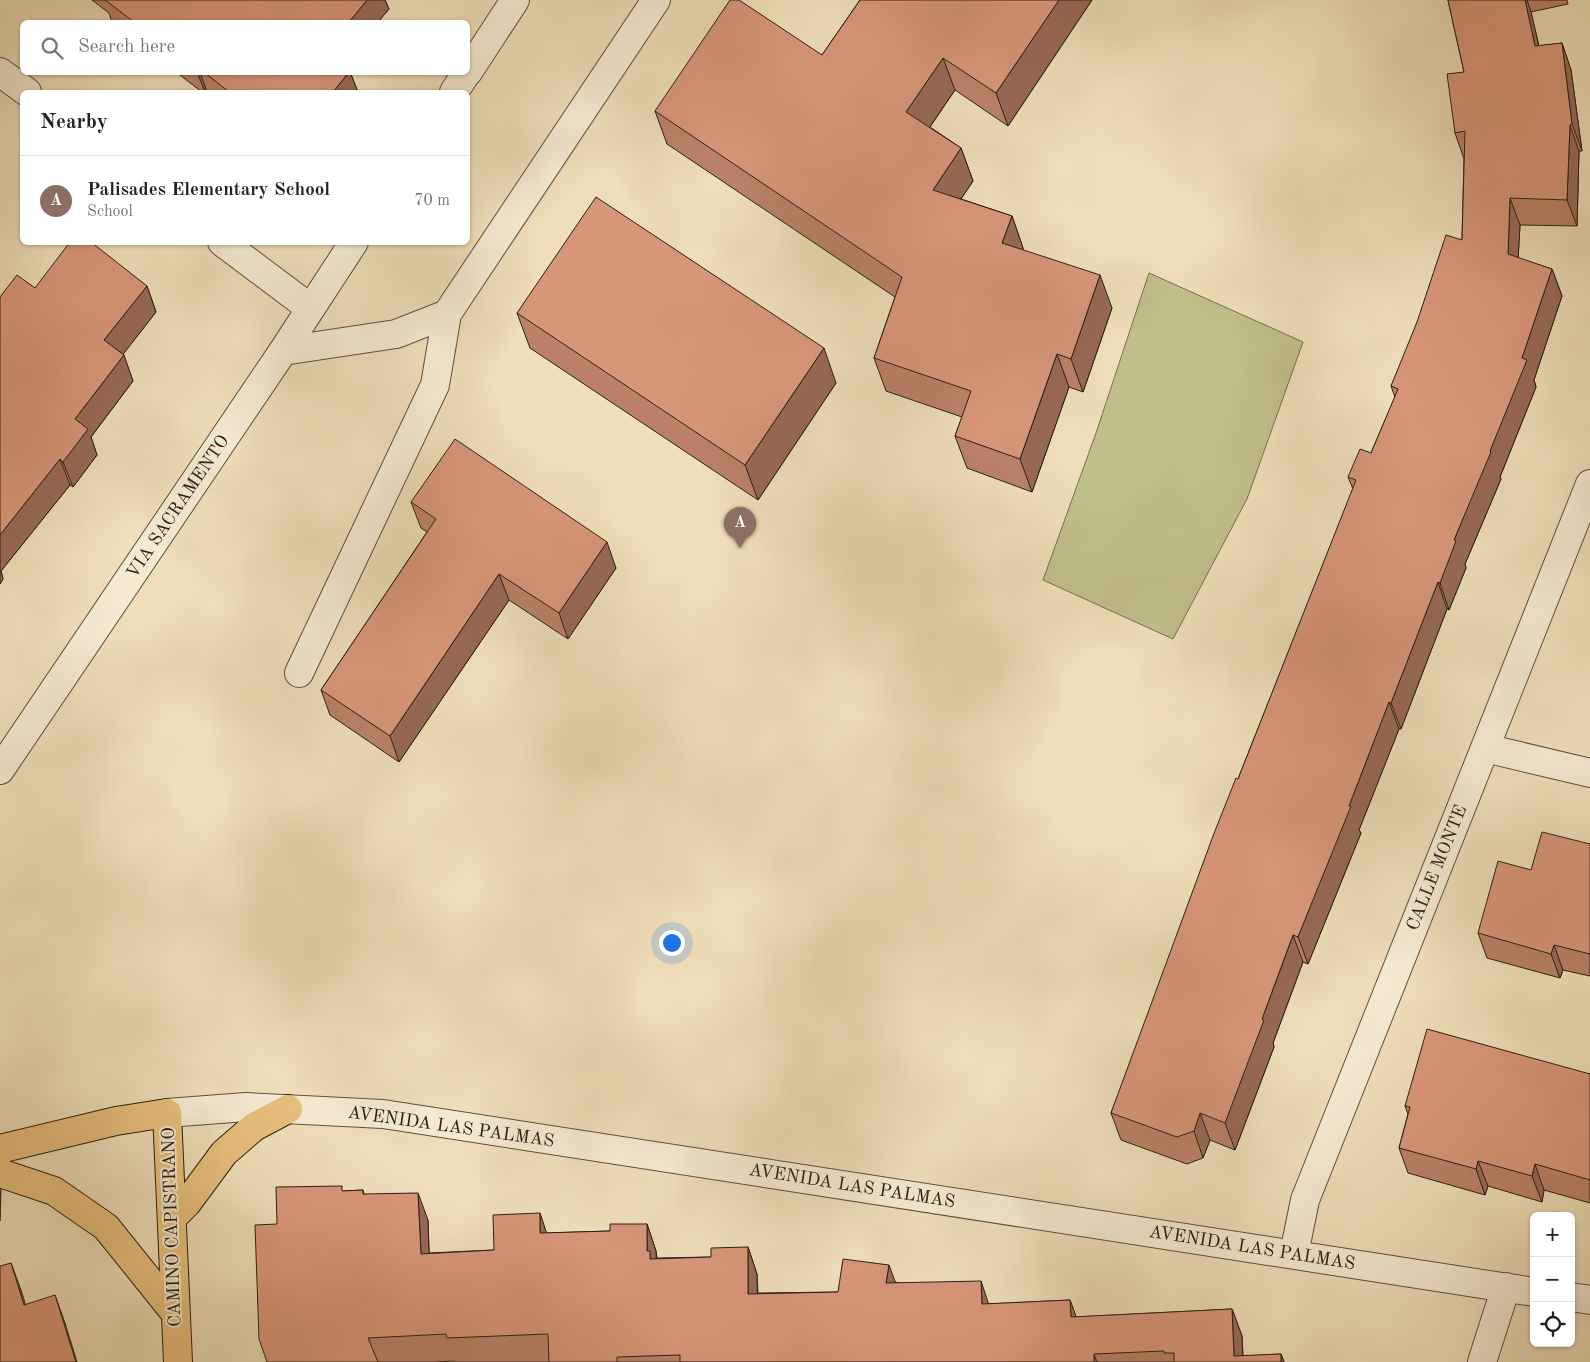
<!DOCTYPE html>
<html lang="en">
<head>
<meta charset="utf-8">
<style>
	body { margin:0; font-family:"Old Standard TT",serif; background:#f6f6f6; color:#222 }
	.controls { position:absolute; right:15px; bottom:15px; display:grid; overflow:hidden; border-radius:8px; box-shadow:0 1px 4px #0004 }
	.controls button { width:45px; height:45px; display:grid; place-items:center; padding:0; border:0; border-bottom:1px solid #e0e0e0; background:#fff; color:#222; font:25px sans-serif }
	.you { position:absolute; left:671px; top:942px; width:18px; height:18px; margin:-12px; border:4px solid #fff; border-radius:50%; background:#1a73e8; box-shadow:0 0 0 8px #1a73e833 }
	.badge { display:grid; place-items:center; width:32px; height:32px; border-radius:50%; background:#8f2418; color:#fff; font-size:16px; font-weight:700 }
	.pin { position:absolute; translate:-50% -41px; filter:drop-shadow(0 1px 2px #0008) }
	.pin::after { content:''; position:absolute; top:26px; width:18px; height:15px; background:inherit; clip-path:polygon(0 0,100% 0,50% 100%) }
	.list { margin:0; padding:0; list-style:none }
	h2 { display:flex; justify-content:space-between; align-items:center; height:65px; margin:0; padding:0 20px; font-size:21px }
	h2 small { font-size:16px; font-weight:400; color:#767676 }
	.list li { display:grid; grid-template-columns:32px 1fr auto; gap:15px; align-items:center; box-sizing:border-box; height:90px; padding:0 20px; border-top:1px solid #e0e0e0 }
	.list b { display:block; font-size:19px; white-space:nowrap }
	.list p { margin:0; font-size:16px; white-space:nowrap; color:#767676 }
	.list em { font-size:16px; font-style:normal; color:#767676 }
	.icon { flex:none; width:28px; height:28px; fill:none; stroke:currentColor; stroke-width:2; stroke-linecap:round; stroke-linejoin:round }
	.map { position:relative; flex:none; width:1590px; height:1362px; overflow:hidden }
	.search { position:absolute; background:#fff; box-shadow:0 1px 4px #0004; left:20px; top:20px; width:450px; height:55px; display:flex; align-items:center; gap:12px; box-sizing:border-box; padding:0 18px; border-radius:8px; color:#767676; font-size:19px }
	.panel { position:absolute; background:#fff; box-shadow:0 1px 4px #0004; left:20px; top:90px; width:450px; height:155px; border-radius:8px }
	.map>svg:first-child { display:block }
	.green { fill:#c0bf8a; stroke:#757050 }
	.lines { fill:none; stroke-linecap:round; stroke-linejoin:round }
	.minor-casing { stroke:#5b503f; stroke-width:30 }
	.major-casing { stroke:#2a2016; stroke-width:30 }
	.minor { stroke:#f4ead2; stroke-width:28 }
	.major { stroke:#e7bf7c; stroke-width:28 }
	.wall { fill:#ba8168; stroke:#2a2016 }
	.shaded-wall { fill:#976955; stroke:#2a2016 }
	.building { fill:#d89679; stroke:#2a2016 }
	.labels { text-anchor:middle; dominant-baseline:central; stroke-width:4; stroke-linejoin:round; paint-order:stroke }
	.street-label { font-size:18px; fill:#2a2016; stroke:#f4ead2 }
</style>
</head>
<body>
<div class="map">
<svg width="1590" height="1362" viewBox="0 0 1590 1362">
	<rect width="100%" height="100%" fill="#eedeb9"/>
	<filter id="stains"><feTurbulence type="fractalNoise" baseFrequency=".004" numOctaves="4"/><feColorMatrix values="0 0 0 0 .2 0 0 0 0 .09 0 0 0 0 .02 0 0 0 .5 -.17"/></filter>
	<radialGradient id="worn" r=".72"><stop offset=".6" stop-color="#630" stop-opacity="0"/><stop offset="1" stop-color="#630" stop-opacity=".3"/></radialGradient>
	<path class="green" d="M 1149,273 L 1303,342 L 1247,499 L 1173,639 L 1043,580 L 1096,433 Z"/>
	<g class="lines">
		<defs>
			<path id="minor" d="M 0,72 L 27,92
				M 468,72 L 515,0
				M 454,92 L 467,72
				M 222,242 L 310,308
				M 283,351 L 396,334 L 447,314 L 656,0
				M 299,673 L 435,385 L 447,314
				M 1485,748 L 1590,773
				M 0,770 L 283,351 L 354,242
				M 167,1113 L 246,1107 L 383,1114 L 1534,1292
				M 1294,1254 L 1305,1200 L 1590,484
				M 1571,1297 L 1590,1300
				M 1482,1362 L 1506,1287"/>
			<path id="major" d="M 0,1149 L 116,1121 L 167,1113 L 178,1362
				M 0,1173 L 54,1191 L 106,1227 L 176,1314
				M 172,1218 L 187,1203 L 224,1153 L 254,1127 L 288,1109"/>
		</defs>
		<use href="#minor" class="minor-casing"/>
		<use href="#major" class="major-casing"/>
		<use href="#minor" class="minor"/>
		<use href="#major" class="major"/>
	</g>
	<path class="wall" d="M 92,0 L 385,0 L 389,9 L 378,22 L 112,22 L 109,13 Z
		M 860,0 L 1092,0 L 1008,126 L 955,90 L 930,127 L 961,148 L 973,181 L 961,199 L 1012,216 L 1023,248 L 1023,250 L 1112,308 L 1083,392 L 1069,387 L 1032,492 L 967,468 L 955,436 L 962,417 L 886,391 L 874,358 L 895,297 L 667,144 L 655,111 L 822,55 Z
		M 1448,0 L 1567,0 L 1568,4 L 1531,12 L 1539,46 L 1562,43 L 1571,70 L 1582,151 L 1579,151 L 1577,226 L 1520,225 L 1518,258 L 1552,269 L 1562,296 L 1534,380 L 1536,387 L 1500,477 L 1501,479 L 1465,564 L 1466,568 L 1449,610 L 1447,609 L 1401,729 L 1399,729 L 1359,830 L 1361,833 L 1308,964 L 1303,962 L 1273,1043 L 1274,1047 L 1235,1150 L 1210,1140 L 1203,1158 L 1187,1164 L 1121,1140 L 1111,1113 L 1238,779 L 1353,489 L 1348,477 L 1371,453 L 1395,397 L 1391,386 L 1462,240 L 1464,159 L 1455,133 L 1464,72 Z
		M 176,72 L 350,72 L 358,92 L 202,92 Z
		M 147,286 L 156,312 L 123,354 L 133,381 L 91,437 L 97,455 L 73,487 L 70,485 L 1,571 L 3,579 L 0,584 L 0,297 L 35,288 Z
		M 517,313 L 836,383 L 758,500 L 530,348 Z
		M 411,502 L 616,568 L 568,639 L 509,600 L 399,762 L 330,715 L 321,690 L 427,532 L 421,528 Z
		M 1590,844 L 1590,976 L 1563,970 L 1560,978 L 1487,958 L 1478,933 L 1531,870 Z
		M 1590,1074 L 1590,1203 L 1544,1190 L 1542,1202 L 1488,1186 L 1485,1195 L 1408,1173 L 1399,1148 L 1408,1114 L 1405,1106 Z
		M 363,1190 L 364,1194 L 428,1220 L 429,1253 L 494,1250 L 547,1233 L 610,1231 L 647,1224 L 656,1251 L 657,1258 L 711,1257 L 748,1247 L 757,1274 L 758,1293 L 838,1292 L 895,1282 L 989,1304 L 1070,1300 L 1076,1317 L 1232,1309 L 1242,1336 L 1243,1356 L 1281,1354 L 1284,1362 L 455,1362 L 455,1361 L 435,1362 L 267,1362 L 277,1224 L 344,1191 Z"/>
	<path class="shaded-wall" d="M 367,0 L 385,0 L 389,9 L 378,22 L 349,22 Z
		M 1059,0 L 1092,0 L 1008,126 L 996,93 Z
		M 1525,0 L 1527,0 L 1531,12 L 1545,73 L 1535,46 Z
		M 1562,43 L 1571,70 L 1582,151 L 1572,124 Z
		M 943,58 L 955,90 L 918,144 L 906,112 Z
		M 197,72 L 200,72 L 207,92 L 205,92 Z
		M 349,72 L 350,72 L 358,92 L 333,92 Z
		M 1570,125 L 1579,151 L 1577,226 L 1567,200 Z
		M 961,148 L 973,181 L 945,222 L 933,190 Z
		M 1510,198 L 1520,225 L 1517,281 L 1508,254 Z
		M 1012,216 L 1023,248 L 1014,275 L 1002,243 Z
		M 1552,269 L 1562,296 L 1534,380 L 1536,387 L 1500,477 L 1501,479 L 1465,564 L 1466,568 L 1449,610 L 1440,583 L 1454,540 L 1490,451 Z
		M 1100,275 L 1112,308 L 1083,392 L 1071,359 Z
		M 147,286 L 156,312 L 114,366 L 104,340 Z
		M 824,348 L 836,383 L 758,500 L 745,465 Z
		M 1057,354 L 1069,387 L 1032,492 L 1020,459 Z
		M 124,355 L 133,381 L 91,437 L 97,455 L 73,487 L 63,462 L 75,419 Z
		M 60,459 L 70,485 L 1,571 L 3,579 L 0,584 L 0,535 Z
		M 607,542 L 616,568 L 568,639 L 559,613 Z
		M 499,574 L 509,600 L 399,762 L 390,736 Z
		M 1438,582 L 1447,609 L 1401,729 L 1391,703 Z
		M 1389,702 L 1399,729 L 1359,830 L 1361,833 L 1308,964 L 1298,937 L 1349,806 Z
		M 1293,935 L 1303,962 L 1273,1043 L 1274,1047 L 1235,1150 L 1225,1123 L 1262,1019 Z
		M 1554,945 L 1563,970 L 1560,978 L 1551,954 Z
		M 1200,1113 L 1210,1140 L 1203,1158 L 1194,1131 Z
		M 1478,1161 L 1488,1186 L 1485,1195 L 1476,1169 Z
		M 1535,1164 L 1544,1190 L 1542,1202 L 1532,1176 Z
		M 0,1188 L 1,1190 L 0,1221 Z
		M 418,1193 L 428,1220 L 430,1281 L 421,1254 Z
		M 540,1213 L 549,1240 L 540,1233 Z
		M 647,1224 L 656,1251 L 657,1270 L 660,1286 L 647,1251 Z
		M 748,1247 L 757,1274 L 758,1321 L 748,1294 Z
		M 11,1263 L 21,1290 L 34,1332 L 24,1305 Z
		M 889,1265 L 899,1292 L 886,1283 Z
		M 981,1281 L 990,1308 L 982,1304 Z
		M 55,1295 L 65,1323 L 77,1362 L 76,1362 Z
		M 1070,1300 L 1080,1327 L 1071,1317 Z
		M 1232,1309 L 1242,1336 L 1243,1362 L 1234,1356 Z
		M 1094,1354 L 1097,1362 L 1094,1362 Z
		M 1281,1354 L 1284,1362 L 1281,1362 Z"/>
	<path class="building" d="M 105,0 L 367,0 L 349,22 L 134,22 Z
		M 730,0 L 739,0 L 822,55 L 860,0 L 1059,0 L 996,93 L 943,58 L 906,112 L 961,148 L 933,190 L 1012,216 L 1002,243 L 1100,275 L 1071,359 L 1057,354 L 1020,459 L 955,436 L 971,391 L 874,358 L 902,277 L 655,111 Z
		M 1448,0 L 1525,0 L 1535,46 L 1562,43 L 1572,124 L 1570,125 L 1567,200 L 1510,198 L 1508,254 L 1552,269 L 1522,358 L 1527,360 L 1490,451 L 1491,452 L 1454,540 L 1456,541 L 1440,583 L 1438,582 L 1391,703 L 1389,702 L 1349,806 L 1351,806 L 1298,937 L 1293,935 L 1262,1019 L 1264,1020 L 1225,1123 L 1200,1113 L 1194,1131 L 1177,1137 L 1111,1113 L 1213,836 L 1236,778 L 1238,779 L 1356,480 L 1348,477 L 1360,449 L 1371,453 L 1398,389 L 1391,386 L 1417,322 L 1446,235 L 1462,240 L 1465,131 L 1455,133 L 1447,74 L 1464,72 Z
		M 204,72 L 349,72 L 333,92 L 229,92 Z
		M 596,197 L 824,348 L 745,465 L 517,313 Z
		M 70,242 L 91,242 L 147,286 L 104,340 L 124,355 L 75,419 L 88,429 L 63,462 L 60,459 L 0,535 L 0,297 L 17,275 L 35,288 Z
		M 455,439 L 607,542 L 559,613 L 499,574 L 390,736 L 321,690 L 436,519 L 411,502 Z
		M 1542,832 L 1590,844 L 1590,954 L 1554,945 L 1551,954 L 1478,933 L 1498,861 L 1531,870 Z
		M 1427,1029 L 1590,1074 L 1590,1180 L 1535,1164 L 1532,1176 L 1478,1161 L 1476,1169 L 1399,1148 L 1410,1107 L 1405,1106 Z
		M 342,1186 L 342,1191 L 363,1190 L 363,1194 L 418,1193 L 421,1254 L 494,1250 L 493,1215 L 540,1213 L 540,1233 L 610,1231 L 610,1224 L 647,1224 L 647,1251 L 650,1251 L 650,1259 L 711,1257 L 711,1248 L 748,1247 L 748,1294 L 838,1292 L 843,1259 L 889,1265 L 886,1283 L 981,1281 L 982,1304 L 1070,1300 L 1071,1317 L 1232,1309 L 1234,1356 L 1281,1354 L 1281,1362 L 1174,1362 L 1174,1353 L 1164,1353 L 1164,1351 L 1094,1354 L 1094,1362 L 680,1362 L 680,1355 L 617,1357 L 617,1362 L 549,1362 L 548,1334 L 447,1338 L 446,1334 L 368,1338 L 378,1362 L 267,1362 L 259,1339 L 255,1225 L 277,1224 L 276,1187 Z
		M 11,1263 L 24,1305 L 55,1295 L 76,1362 L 0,1362 L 0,1266 Z"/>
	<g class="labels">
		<g class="street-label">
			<text transform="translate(178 507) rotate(-56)">VIA SACRAMENTO</text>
			<text transform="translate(1437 868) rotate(-68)">CALLE MONTE</text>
			<text transform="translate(451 1127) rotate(8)">AVENIDA LAS PALMAS</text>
			<text transform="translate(852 1186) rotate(9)">AVENIDA LAS PALMAS</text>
			<text transform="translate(172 1227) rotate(-92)">CAMINO CAPISTRANO</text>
			<text transform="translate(1252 1248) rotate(9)">AVENIDA LAS PALMAS</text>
		</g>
	</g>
	<rect width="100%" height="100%" filter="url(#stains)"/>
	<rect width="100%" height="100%" fill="url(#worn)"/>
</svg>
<div class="controls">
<button>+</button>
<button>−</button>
<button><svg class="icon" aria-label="locate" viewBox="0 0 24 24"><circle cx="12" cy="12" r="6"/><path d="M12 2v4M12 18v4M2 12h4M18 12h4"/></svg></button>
</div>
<div class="you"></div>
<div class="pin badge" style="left:740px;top:548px;background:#8d6e63">A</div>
<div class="search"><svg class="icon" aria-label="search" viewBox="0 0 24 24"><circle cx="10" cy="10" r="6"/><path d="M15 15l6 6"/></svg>Search here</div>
<section class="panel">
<h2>Nearby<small></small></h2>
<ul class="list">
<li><span class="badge" style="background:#8d6e63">A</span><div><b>Palisades Elementary School</b><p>School</p></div><em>70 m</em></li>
</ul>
</section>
</div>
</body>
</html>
